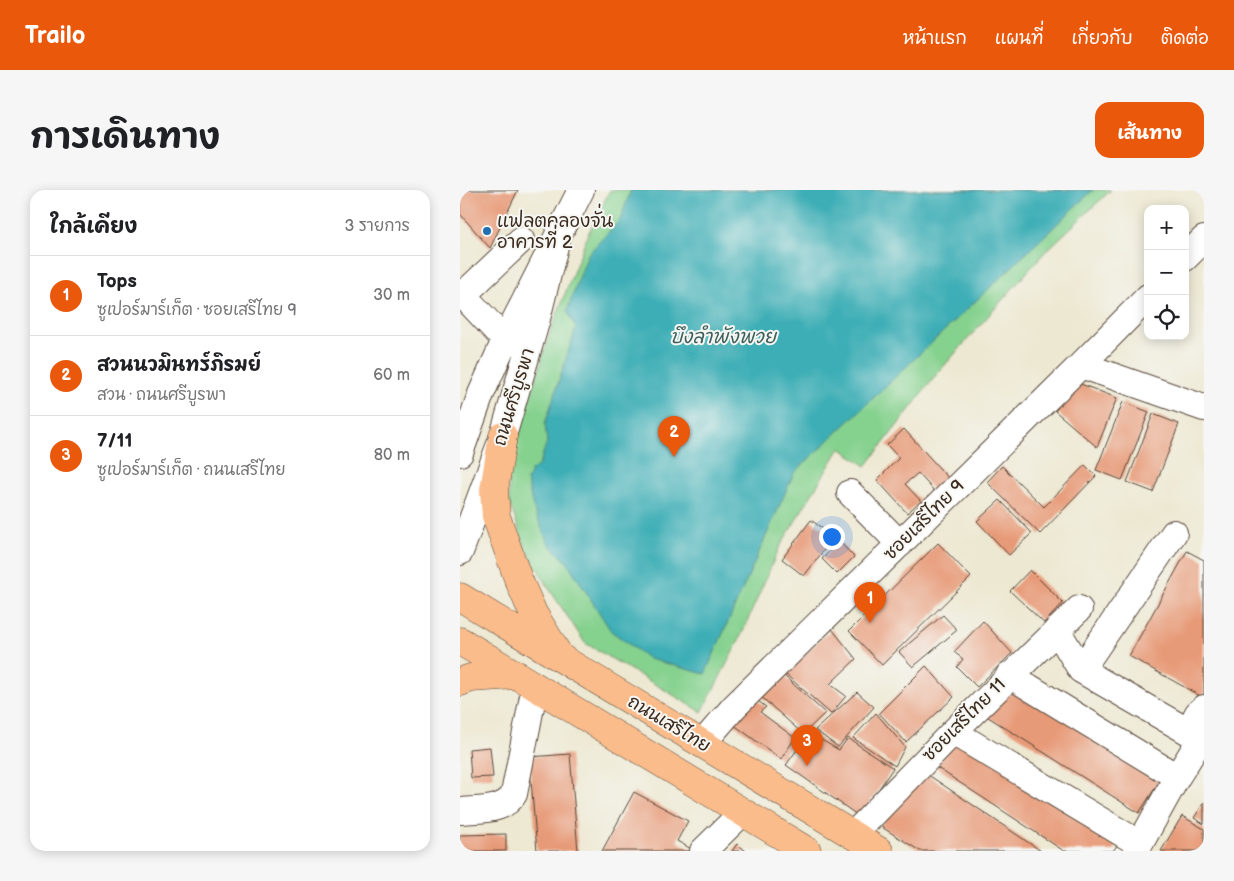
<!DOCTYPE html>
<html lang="th">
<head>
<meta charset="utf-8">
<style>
	body { margin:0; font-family:"Balsamiq Sans","Playpen Sans Thai",sans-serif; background:#f6f6f6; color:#202124 }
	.controls { position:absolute; right:15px; top:15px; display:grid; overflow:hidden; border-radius:10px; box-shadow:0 2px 12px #0003 }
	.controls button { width:45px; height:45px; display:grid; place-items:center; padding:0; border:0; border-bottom:1px solid #e0e0e0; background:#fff; color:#202124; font:25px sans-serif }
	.you { position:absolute; left:371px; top:346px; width:18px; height:18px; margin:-12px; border:4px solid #fff; border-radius:50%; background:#1a73e8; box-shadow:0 0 0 8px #1a73e833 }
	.badge { display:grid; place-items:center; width:32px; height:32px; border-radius:50%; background:#ea580c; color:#fff; font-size:16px; font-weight:700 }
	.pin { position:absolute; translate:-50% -41px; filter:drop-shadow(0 1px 2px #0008) }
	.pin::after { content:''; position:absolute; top:26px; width:18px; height:15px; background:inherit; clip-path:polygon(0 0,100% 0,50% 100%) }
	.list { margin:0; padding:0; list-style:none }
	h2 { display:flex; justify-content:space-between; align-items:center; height:65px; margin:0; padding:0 20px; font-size:21px }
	h2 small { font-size:16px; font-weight:400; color:#757577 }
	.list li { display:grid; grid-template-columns:32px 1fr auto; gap:15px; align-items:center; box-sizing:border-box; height:80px; padding:0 20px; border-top:1px solid #e0e0e0 }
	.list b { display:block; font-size:19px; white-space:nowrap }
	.list p { margin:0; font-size:16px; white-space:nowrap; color:#757577 }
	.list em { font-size:16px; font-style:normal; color:#757577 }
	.icon { flex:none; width:28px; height:28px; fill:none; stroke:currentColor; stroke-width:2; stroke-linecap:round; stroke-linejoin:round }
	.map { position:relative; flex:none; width:744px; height:661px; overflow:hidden; border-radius:15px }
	header { display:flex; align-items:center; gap:30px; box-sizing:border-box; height:70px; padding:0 25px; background:#ea580c; color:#fff }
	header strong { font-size:24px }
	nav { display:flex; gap:28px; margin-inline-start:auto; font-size:18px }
	.intro { display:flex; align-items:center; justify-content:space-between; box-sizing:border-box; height:120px; padding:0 30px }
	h1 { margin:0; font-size:35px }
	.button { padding:12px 22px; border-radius:15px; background:#ea580c; color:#fff; font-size:18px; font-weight:700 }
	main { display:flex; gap:30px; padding:0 30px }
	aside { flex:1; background:#fff; border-radius:15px; box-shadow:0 2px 12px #0003 }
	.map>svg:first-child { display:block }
	.green { fill:#85d18e; stroke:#607e56 }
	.water { fill:#3daeb6; stroke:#3c6c6a }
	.building { fill:#e79a77 }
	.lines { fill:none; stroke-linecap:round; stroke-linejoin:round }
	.minor-casing { stroke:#564639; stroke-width:28 }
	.major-casing { stroke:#564639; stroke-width:29 }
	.minor { stroke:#fff; stroke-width:26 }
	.major { stroke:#fabc8b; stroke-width:28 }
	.poi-dot { fill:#1f6fb2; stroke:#f6f6f2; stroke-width:2 }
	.labels { text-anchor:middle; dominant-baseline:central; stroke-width:4; stroke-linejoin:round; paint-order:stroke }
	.poi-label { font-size:18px; fill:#3b2a1e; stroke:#f6f6f2; text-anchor:start }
	.street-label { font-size:18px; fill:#3b2a1e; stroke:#f6f6f2 }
	.water-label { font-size:19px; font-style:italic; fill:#3c5f5b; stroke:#f6f6f2 }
</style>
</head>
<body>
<header>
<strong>Trailo</strong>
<nav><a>หน้าแรก</a><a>แผนที่</a><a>เกี่ยวกับ</a><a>ติดต่อ</a></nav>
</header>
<div class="intro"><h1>การเดินทาง</h1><a class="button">เส้นทาง</a></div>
<main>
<aside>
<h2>ใกล้เคียง<small>3 รายการ</small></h2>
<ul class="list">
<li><span class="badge">1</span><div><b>Tops</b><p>ซูเปอร์มาร์เก็ต · ซอยเสรีไทย 9</p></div><em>30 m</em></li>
<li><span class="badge">2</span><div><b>สวนนวมินทร์ภิรมย์</b><p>สวน · ถนนศรีบูรพา</p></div><em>60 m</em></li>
<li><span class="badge">3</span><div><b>7/11</b><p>ซูเปอร์มาร์เก็ต · ถนนเสรีไทย</p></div><em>80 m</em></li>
</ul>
</aside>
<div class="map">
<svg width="744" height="661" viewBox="0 0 744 661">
	<rect width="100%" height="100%" fill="#f6f6f2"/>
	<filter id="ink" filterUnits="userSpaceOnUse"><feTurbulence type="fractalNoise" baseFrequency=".02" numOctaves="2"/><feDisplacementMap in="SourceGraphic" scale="10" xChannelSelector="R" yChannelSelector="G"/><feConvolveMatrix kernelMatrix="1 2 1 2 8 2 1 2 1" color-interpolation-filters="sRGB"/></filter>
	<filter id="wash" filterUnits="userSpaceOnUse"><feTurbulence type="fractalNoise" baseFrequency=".0096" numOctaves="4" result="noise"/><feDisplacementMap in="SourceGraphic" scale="20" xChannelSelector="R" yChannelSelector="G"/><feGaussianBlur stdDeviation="1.12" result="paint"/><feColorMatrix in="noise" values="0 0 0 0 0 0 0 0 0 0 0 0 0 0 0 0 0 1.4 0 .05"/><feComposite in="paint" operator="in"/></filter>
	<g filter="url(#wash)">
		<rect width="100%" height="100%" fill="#ede8d1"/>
		<path class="green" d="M 150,0 L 651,0 L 584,63 L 477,184 L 406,276 L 380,258 L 319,358 L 280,448 L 242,522 L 125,453 L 88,397 L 66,359 L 49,312 L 49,281 L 56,251 L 91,140 L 128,44 Z"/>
		<path class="water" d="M 171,0 L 633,0 L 334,283 L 245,484 L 189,469 L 151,441 L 107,372 L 88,353 L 73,317 L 67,290 L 71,281 L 79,275 L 87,252 L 85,234 L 116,138 L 107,121 L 128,64 L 160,30 Z"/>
		<g id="blocks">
			<path class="building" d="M 0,0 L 58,0 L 30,58 L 0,24 Z
				M 618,193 L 657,208 L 637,257 L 595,221 Z
				M 663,212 L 689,222 L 662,290 L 636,280 Z
				M 693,224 L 719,234 L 693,302 L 667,292 Z
				M 444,239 L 490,290 L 476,303 L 458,283 L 445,294 L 461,311 L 447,323 L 417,290 L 439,268 L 427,255 Z
				M 625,275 L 636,286 L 580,344 L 527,292 L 542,276 L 584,317 Z
				M 540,310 L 572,343 L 549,365 L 517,331 Z
				M 351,330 L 374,347 L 344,386 L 322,369 Z
				M 379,351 L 394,367 L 377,384 L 362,369 Z
				M 478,353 L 511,387 L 422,475 L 389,441 Z
				M 727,361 L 744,370 L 744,504 L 742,507 L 669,466 Z
				M 570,380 L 603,413 L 584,433 L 550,401 Z
				M 483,425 L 497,440 L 453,477 L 439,462 Z
				M 523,431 L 552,463 L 517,497 L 497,477 L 503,469 L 494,462 Z
				M 372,439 L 396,469 L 370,494 L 386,506 L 371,524 L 324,483 Z
				M 466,476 L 494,507 L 446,552 L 419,523 Z
				M 320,482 L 365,523 L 343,544 L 298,504 Z
				M 557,498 L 701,589 L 679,623 L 525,525 Z
				M 397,502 L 414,517 L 378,557 L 355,540 Z
				M 294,508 L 306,517 L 300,522 L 335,548 L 321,569 L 270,532 Z
				M 416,523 L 445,557 L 435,576 L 393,548 Z
				M 349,543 L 379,560 L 388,548 L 433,578 L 400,627 L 326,575 Z
				M 496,548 L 658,654 L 653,661 L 604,661 L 476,577 Z
				M 30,557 L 33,587 L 11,588 L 9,559 Z
				M 110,564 L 118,661 L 77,661 L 69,567 Z
				M 464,582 L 581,661 L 460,661 L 420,636 Z
				M 174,602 L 228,631 L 217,651 L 235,661 L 142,661 Z
				M 744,612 L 744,634 L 734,628 Z
				M 722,626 L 744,639 L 744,661 L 701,661 Z
				M 46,644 L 46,661 L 0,661 L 0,645 Z
				M 277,654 L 286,661 L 272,661 Z"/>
		</g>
	</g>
	<g filter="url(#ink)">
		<use href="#blocks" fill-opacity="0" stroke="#564639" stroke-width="1"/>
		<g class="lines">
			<defs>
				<path id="minor" d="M 725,68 L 744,49
					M 0,102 L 45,150
					M 3,105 L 61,50
					M 621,175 L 744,218
					M 0,263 L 21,204 L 45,150 L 121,0
					M 390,303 L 440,354
					M 0,362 L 43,246 L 77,129 L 97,48
					M 597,440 L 621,480 L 741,549
					M 621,480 L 714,343
					M 549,485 L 717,587
					M 728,541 L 738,523 L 744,518
					M 493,542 L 680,654
					M 242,554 L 274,517 L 621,175 L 688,107
					M 0,621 C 18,619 44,622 54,604 L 75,496
					M 393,645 L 493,542 L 619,419
					M 243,661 L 283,622
					M 676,661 L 717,587 L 744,544"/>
				<path id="major" d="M 43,246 L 34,300 L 36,326 L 57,386 L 73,423 L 98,464
					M 0,407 L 419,661
					M 0,451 L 347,661
					M 0,492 L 11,488 L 57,485"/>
			</defs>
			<use href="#minor" class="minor-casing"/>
			<use href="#major" class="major-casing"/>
			<use href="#minor" class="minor"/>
			<use href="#major" class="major"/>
		</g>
	</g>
	<circle class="poi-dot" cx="27" cy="41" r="5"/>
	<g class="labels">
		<g class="poi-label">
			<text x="37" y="31">แฟลตคลองจั่น<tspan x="37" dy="21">อาคารที่ 2</tspan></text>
		</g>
		<g class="street-label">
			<text transform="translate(54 207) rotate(-73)">ถนนศรีบูรพา</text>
			<text transform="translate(464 330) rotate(-45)">ซอยเสรีไทย 9</text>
			<text transform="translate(504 530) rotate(-45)">ซอยเสรีไทย 11</text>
			<text transform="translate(209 534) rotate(31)">ถนนเสรีไทย</text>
		</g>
		<g class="water-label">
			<text x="263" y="147">บึงลำพังพวย</text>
		</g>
	</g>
</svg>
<div class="controls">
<button>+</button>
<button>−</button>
<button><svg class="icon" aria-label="locate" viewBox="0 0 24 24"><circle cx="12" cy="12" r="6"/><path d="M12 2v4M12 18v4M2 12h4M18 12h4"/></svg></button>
</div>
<div class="you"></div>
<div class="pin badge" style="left:410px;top:433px">1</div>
<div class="pin badge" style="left:214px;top:267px">2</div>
<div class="pin badge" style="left:347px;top:576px">3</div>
</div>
</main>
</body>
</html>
